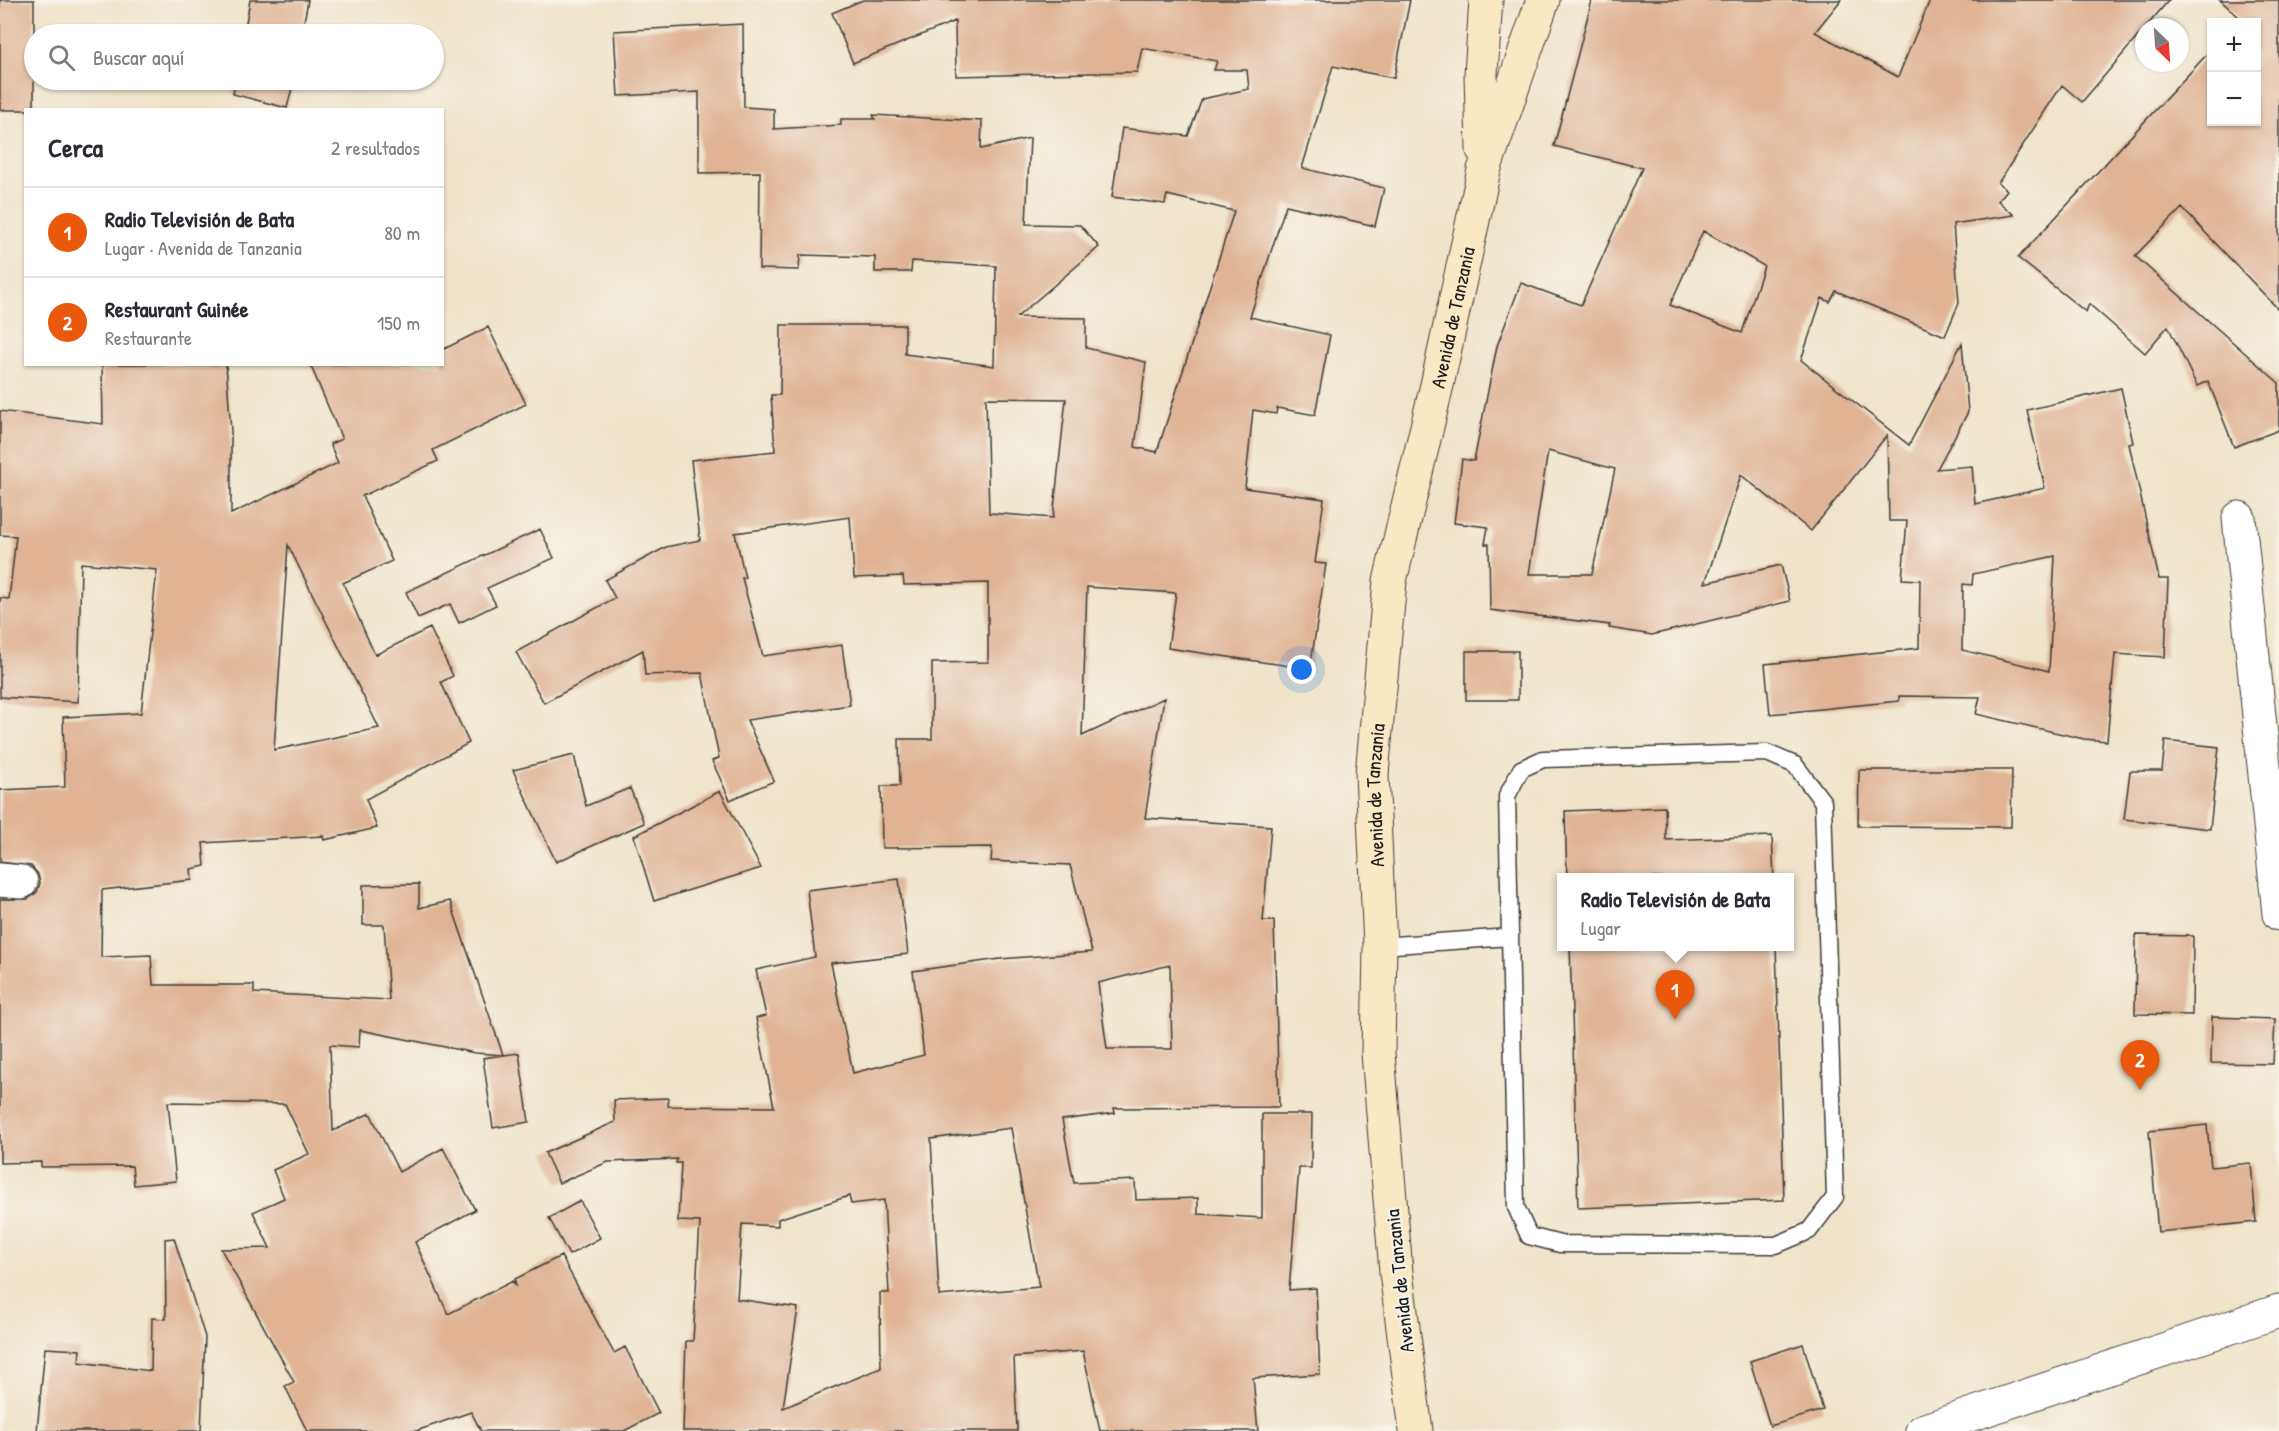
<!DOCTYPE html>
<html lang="es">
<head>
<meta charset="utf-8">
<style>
	body { margin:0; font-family:"Patrick Hand",sans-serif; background:#f7f7f7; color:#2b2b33 }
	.controls { position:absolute; right:18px; top:18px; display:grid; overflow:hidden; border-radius:0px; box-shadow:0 2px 4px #0004 }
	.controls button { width:54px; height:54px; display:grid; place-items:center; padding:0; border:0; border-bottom:2px solid #e1e1e2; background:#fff; color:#2b2b33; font:30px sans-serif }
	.compass { position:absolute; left:2135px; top:18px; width:54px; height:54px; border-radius:50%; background:#fff; box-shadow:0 2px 4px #0004; rotate:155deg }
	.you { position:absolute; left:1302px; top:670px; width:21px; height:21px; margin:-15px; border:4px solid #fff; border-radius:50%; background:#1a73e8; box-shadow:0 0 0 9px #1a73e833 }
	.badge { display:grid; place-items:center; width:39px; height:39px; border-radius:50%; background:#ea580c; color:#fff; font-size:20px; font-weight:700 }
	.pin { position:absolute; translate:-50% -50px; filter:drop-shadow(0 2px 3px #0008) }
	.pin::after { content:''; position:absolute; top:32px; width:21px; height:18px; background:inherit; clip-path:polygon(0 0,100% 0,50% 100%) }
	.popup { position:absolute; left:1557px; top:873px; width:237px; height:78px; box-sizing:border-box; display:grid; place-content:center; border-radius:0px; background:#fff; filter:drop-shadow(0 2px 4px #0005); font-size:20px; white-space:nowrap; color:#7c7c81 }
	.popup b { font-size:22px; color:#2b2b33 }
	.popup::after { content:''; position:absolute; left:50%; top:100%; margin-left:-12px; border:12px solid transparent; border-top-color:#fff }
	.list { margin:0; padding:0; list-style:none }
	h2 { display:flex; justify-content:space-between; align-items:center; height:78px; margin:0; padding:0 24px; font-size:26px }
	h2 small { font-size:20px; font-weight:400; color:#7c7c81 }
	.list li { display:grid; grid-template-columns:39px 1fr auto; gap:18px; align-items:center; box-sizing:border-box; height:90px; padding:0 24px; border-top:2px solid #e1e1e2 }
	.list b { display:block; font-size:22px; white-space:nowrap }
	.list p { margin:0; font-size:20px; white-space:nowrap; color:#7c7c81 }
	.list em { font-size:20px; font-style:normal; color:#7c7c81 }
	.icon { flex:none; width:33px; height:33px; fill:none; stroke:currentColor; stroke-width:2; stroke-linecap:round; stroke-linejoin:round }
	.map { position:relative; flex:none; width:2279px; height:1431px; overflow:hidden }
	.search { position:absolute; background:#fff; box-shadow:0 2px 4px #0004; left:24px; top:24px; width:420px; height:66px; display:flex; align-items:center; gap:15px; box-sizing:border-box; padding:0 21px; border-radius:33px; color:#7c7c81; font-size:22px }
	.panel { position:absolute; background:#fff; box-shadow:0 2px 4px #0004; left:24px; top:108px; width:420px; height:258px; border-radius:0px }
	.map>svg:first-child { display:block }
	.building { fill:#dfb394; fill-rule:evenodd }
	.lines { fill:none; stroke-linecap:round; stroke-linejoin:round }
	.service-casing { stroke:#3c3a36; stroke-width:19 }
	.minor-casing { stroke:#3c3a36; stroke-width:35 }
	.secondary-casing { stroke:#3c3a36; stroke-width:35 }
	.service { stroke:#fff; stroke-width:16 }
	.minor { stroke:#fff; stroke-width:33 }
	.secondary { stroke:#fae7c3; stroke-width:33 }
	.labels { text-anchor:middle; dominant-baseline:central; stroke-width:4.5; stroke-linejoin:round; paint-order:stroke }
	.street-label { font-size:20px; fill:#1c1c1c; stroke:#f7f3e8 }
</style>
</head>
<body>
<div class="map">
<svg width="2279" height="1431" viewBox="0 0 2279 1431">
	<rect width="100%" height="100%" fill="#f7f3e8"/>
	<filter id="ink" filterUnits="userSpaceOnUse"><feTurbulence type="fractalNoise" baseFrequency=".0167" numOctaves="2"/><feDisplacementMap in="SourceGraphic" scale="12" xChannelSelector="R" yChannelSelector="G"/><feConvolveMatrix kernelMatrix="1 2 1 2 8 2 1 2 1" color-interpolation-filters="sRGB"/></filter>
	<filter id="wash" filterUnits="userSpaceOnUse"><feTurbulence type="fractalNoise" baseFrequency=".008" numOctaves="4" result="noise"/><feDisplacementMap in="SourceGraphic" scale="24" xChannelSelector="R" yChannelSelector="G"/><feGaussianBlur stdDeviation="1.35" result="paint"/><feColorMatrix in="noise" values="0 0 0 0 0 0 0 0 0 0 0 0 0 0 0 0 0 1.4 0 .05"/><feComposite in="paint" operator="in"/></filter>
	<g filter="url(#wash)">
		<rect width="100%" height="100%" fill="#efe4c9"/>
		<g id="blocks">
			<path class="building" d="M 0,0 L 34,0 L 34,110 L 0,110 Z
				M 250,0 L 308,0 L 302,34 L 244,34 Z
				M 863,0 L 1410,0 L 1394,78 L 1333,66 L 1302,168 L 1384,188 L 1375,226 L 1286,205 L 1250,317 L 1330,335 L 1315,415 L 1277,408 L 1276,414 L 1253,410 L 1245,488 L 1324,499 L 1315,563 L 1326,564 L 1310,669 L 1168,648 L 1176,593 L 1087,587 L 1082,736 L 1164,698 L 1145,818 L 1271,826 L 1263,921 L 1274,921 L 1279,1107 L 1114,1108 L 1115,1113 L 1062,1120 L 1074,1183 L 1135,1180 L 1136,1200 L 1198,1198 L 1198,1214 L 1262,1218 L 1262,1114 L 1312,1114 L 1311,1168 L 1299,1168 L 1289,1290 L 1316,1288 L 1320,1374 L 1253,1378 L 1258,1431 L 1100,1431 L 1083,1351 L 1014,1357 L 1017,1431 L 683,1431 L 686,1341 L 693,1341 L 700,1222 L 678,1221 L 681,1163 L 676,1163 L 677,1159 L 608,1162 L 559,1183 L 545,1153 L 615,1122 L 614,1100 L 668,1098 L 668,1106 L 774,1107 L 756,1018 L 766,1016 L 756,970 L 815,957 L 807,890 L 899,879 L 908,954 L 831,963 L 853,1073 L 924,1055 L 913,971 L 1000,959 L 1092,952 L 1070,865 L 991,861 L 992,847 L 882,848 L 881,786 L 900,786 L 899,739 L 932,739 L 932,663 L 988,662 L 988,583 L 904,585 L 903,576 L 854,578 L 850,517 L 735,533 L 745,578 L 742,578 L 763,656 L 842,645 L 850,705 L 747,720 L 774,781 L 730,800 L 712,761 L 719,758 L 702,673 L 645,675 L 643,650 L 544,703 L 516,652 L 615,598 L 605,580 L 666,547 L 700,540 L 691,460 L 775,451 L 771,395 L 780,395 L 781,325 L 905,325 L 905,354 L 994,366 L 996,266 L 912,261 L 911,272 L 875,272 L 875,257 L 800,255 L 799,270 L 759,269 L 760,172 L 699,173 L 699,92 L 618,96 L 614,31 L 743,24 L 744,107 L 774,109 L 774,129 L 841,125 L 841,119 L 875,119 L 873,115 L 982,121 L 981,149 L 1030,138 L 1026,224 L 1080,225 L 1099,247 L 1017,317 L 1086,318 L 1086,348 L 1146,362 L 1135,447 L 1157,452 L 1234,211 L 1167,195 L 1165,204 L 1112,197 L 1122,128 L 1188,136 L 1202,99 L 1249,89 L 1247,70 L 1214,70 L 1217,61 L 1142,48 L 1137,72 L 956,76 L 955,21 L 853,63 L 832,13 ZM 986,398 L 1066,399 L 1053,518 L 989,513 ZM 1170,965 L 1172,1049 L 1107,1049 L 1098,983 ZM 1011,1128 L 1039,1287 L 939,1296 L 931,1139 ZM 849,1196 L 851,1204 L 884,1200 L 889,1293 L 880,1293 L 881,1368 L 783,1408 L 798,1308 L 737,1299 L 742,1224 L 778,1226 L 778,1219 Z
				M 1592,0 L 1841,0 L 1815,32 L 1898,77 L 1930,0 L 2169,0 L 2082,102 L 2062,85 L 1998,183 L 2007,190 L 1998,201 L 2014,215 L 1953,224 L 1959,303 L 1945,336 L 1836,291 L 1830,302 L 1822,298 L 1801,360 L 1909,445 L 1962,343 L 1968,412 L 1937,469 L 1972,466 L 1975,504 L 2045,488 L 2027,410 L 2121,388 L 2133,443 L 2129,444 L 2159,579 L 2168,579 L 2165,657 L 2115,654 L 2107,741 L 2084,739 L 1976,714 L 1980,697 L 1899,696 L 1899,701 L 1770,714 L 1765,664 L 1919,648 L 1920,580 L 1902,579 L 1907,521 L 1889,521 L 1887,435 L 1811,531 L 1741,475 L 1705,583 L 1781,565 L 1790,601 L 1652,635 L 1609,628 L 1610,625 L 1490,610 L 1489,544 L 1485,544 L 1488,527 L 1454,523 L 1462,459 L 1474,461 L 1497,346 L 1521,283 L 1581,305 L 1642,168 L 1554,146 ZM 1703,231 L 1764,266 L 1742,333 L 1670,305 ZM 1548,451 L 1615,469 L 1592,574 L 1529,574 ZM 2055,556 L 2049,671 L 1962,650 L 1963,584 L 1972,585 L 1973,574 Z
				M 2220,0 L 2279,0 L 2279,310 L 2182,208 L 2135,256 L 2279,383 L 2279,430 L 2234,447 L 2208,381 L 2197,386 L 2168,326 L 2145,353 L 2089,304 L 2086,312 L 2018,258 L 2211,50 L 2211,122 L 2256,122 L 2256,22 L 2237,22 L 2241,19 Z
				M 236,80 L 294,80 L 287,108 L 233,94 Z
				M 488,327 L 526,404 L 433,450 L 438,461 L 362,496 L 392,561 L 343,583 L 375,655 L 430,628 L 453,676 L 441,682 L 469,743 L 366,799 L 377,828 L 324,840 L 323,836 L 203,843 L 205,866 L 191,869 L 192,880 L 102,890 L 101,957 L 151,955 L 153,985 L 254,985 L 254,993 L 389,1000 L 384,925 L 363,925 L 363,885 L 419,884 L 419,908 L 450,901 L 503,1055 L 475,1053 L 360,1030 L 359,1047 L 330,1045 L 333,1131 L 370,1113 L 399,1172 L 443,1148 L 475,1210 L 415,1242 L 448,1314 L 513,1281 L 516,1287 L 515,1279 L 561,1256 L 614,1353 L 625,1347 L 659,1413 L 624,1431 L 481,1431 L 471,1412 L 416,1431 L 307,1431 L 285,1386 L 294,1382 L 221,1249 L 270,1248 L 253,1212 L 284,1198 L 273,1170 L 309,1154 L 285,1104 L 168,1102 L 176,1181 L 134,1185 L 132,1166 L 41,1167 L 41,1162 L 0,1163 L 0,899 L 28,899 L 37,892 L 40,883 L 38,874 L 31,866 L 0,862 L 0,790 L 65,787 L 63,717 L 141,713 L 157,570 L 81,563 L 78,702 L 0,697 L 0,598 L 9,599 L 16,536 L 0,535 L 0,411 L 103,424 L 102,364 L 226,364 L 231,431 L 231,514 L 338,463 L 330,444 L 342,439 L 310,364 L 442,364 L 442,350 ZM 288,545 L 379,728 L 274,750 Z
				M 540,529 L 554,558 L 487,588 L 496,605 L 459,623 L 450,604 L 418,618 L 406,592 Z
				M 1466,651 L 1518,651 L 1518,700 L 1466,700 Z
				M 2165,741 L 2219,747 L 2210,829 L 2124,819 L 2130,771 L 2162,771 Z
				M 574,755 L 586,806 L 630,788 L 644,823 L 556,862 L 513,770 Z
				M 1859,770 L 2012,770 L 2011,827 L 1858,826 Z
				M 720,791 L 761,868 L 654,901 L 634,836 Z
				M 1665,807 L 1666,840 L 1772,836 L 1774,878 L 1567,878 L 1565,811 Z
				M 2136,935 L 2193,936 L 2192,1015 L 2135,1014 Z
				M 1570,946 L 1776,946 L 1784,1200 L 1578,1208 Z
				M 2212,1017 L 2275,1019 L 2273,1064 L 2211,1063 Z
				M 519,1053 L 529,1122 L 493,1128 L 483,1058 Z
				M 2207,1125 L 2211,1167 L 2251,1163 L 2256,1222 L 2158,1232 L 2149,1131 Z
				M 580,1201 L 600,1238 L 569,1255 L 549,1218 Z
				M 174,1238 L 205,1337 L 201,1431 L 37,1431 L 45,1348 L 80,1350 L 79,1362 L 151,1371 L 152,1318 L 166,1319 L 165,1239 Z
				M 1803,1344 L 1823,1410 L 1770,1426 L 1750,1361 Z"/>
		</g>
	</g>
	<g filter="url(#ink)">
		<use href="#blocks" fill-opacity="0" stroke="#3c3a36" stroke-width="1.5"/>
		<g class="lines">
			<defs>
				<path id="service" d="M 1767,753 L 1795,765 L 1823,802 L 1835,1197 L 1809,1231 L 1776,1245 L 1560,1244 L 1529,1236 L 1516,1207 L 1507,796 L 1521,769 L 1543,759 Z
					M 1380,946 L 1510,937"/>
				<path id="minor" d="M 2239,518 L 2279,914
					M 0,880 L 21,882
					M 1922,1431 L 2279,1311"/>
				<g id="secondary">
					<path d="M 1483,150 L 1481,74 L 1486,0"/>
					<path id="s1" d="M 1416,1431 L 1396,1272 L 1378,1053 L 1380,946 L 1372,774 L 1390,581 L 1437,385 L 1484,170 L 1543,0"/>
				</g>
			</defs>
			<use href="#service" class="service-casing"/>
			<use href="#minor" class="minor-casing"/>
			<use href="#secondary" class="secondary-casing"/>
			<use href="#service" class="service"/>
			<use href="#minor" class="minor"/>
			<use href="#secondary" class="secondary"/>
		</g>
	</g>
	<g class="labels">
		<g class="street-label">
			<text stroke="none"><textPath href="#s1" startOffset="1124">Avenida de Tanzania</textPath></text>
			<text stroke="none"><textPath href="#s1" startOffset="638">Avenida de Tanzania</textPath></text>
			<text transform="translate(1399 1281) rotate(-96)">Avenida de Tanzania</text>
		</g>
	</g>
</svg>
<div class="controls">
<button>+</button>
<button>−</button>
</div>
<svg class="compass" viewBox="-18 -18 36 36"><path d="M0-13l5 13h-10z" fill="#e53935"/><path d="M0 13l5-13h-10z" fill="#7c7c81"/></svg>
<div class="you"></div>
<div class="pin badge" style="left:1675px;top:1020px">1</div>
<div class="popup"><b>Radio Televisión de Bata</b>Lugar</div>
<div class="pin badge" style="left:2140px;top:1090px">2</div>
<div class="search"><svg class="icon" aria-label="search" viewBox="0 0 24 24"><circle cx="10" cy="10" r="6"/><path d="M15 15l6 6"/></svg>Buscar aquí</div>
<section class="panel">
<h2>Cerca<small>2 resultados</small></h2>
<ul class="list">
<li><span class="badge">1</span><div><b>Radio Televisión de Bata</b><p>Lugar · Avenida de Tanzania</p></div><em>80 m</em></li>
<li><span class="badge">2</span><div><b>Restaurant Guinée</b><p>Restaurante</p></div><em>150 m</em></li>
</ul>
</section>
</div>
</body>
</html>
